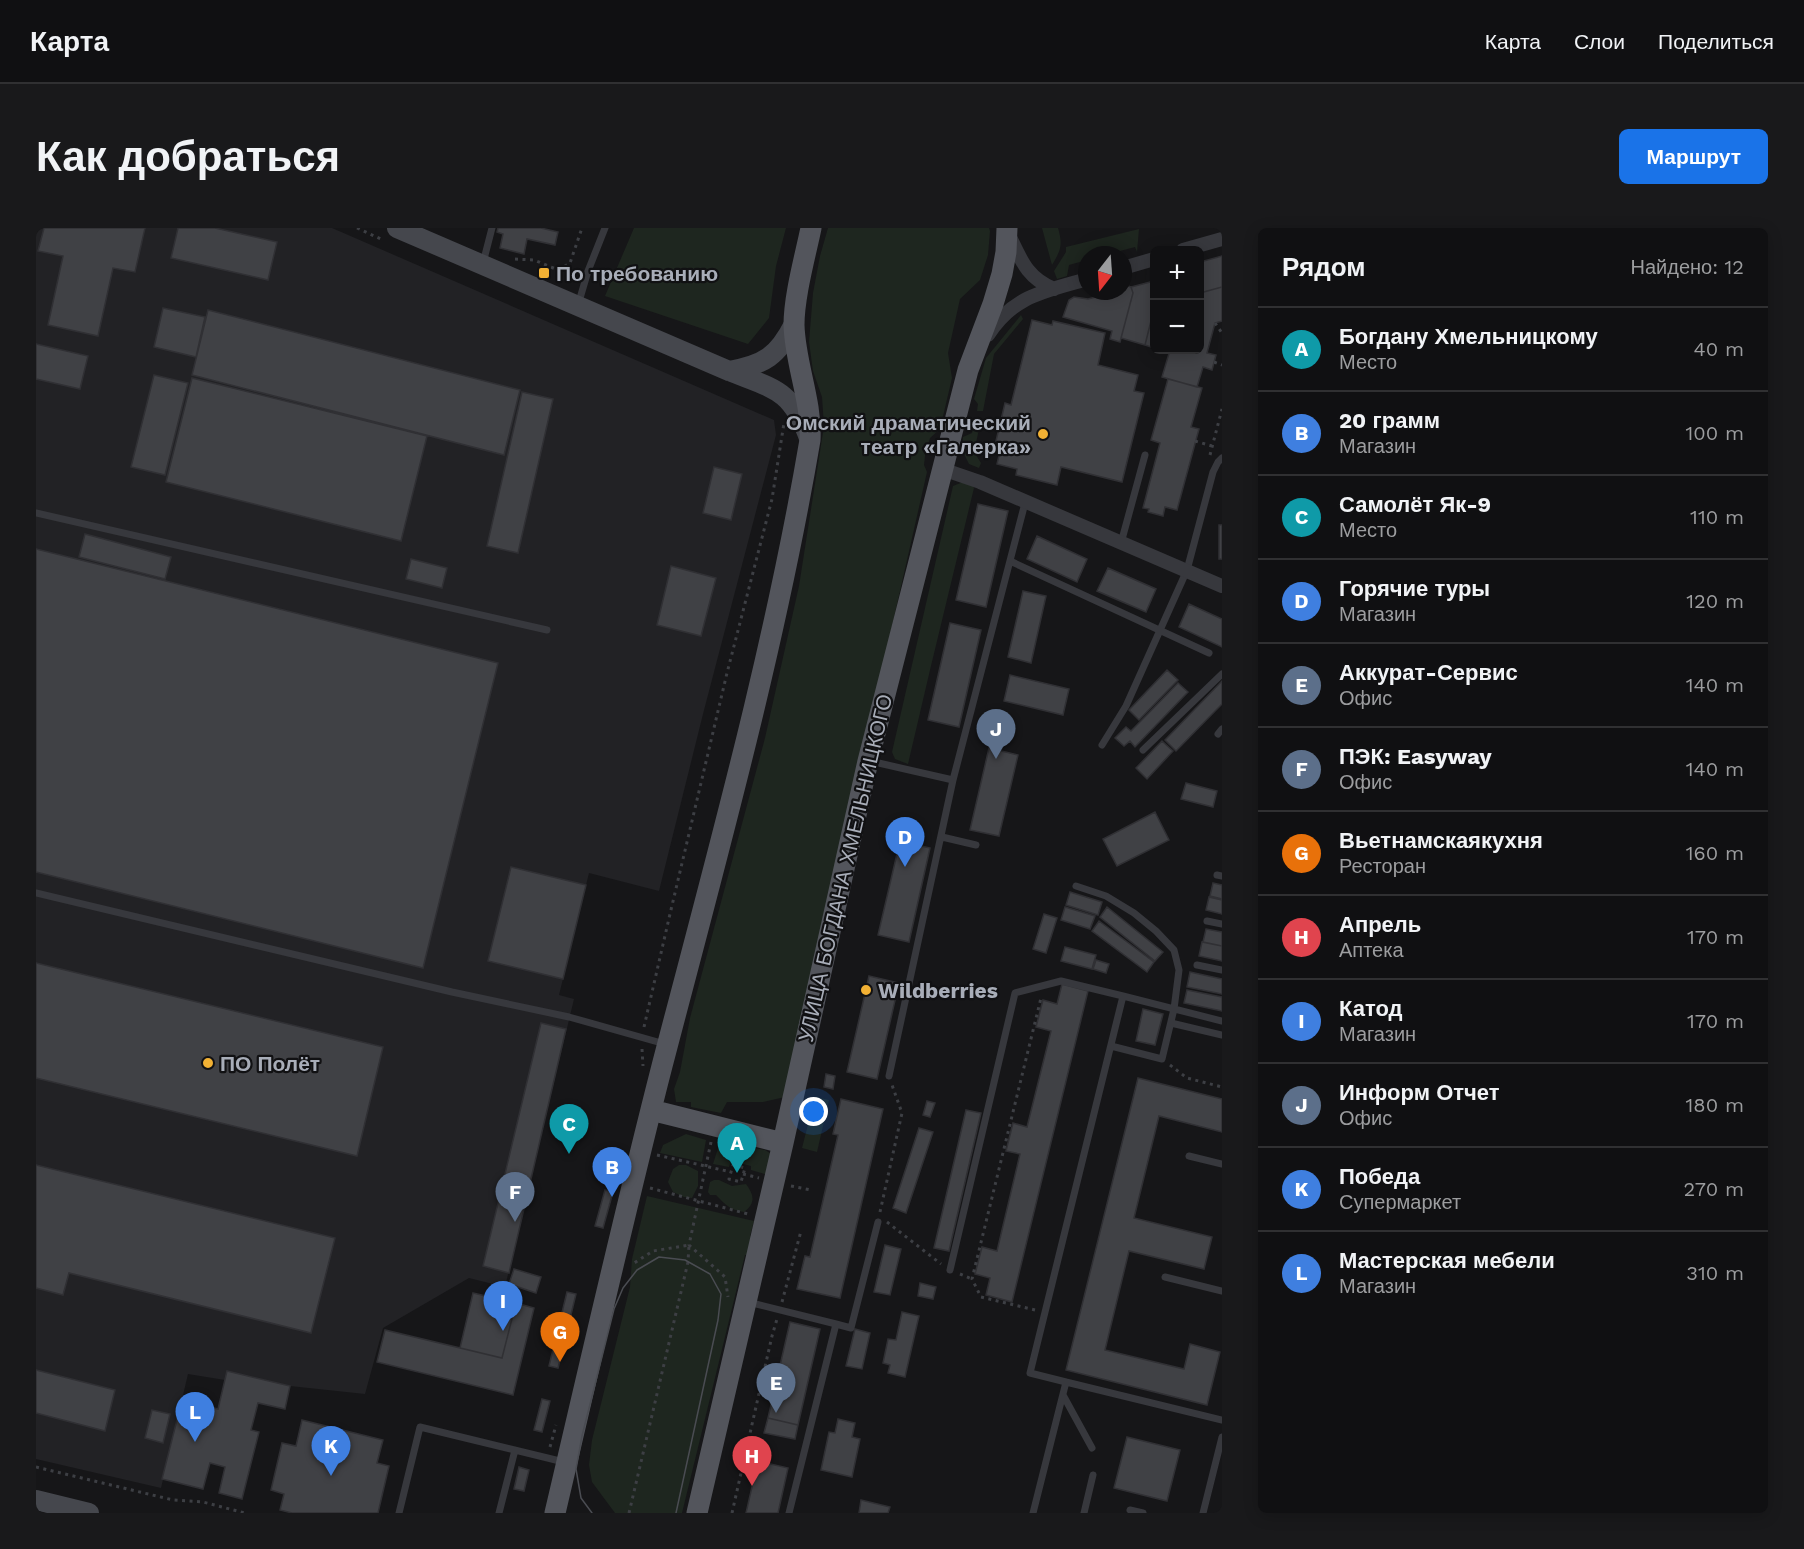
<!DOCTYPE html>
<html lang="ru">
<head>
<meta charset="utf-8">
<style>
	body { margin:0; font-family:"Work Sans",sans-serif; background:#19191b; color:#f1f3f6 }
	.controls { position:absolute; right:18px; top:18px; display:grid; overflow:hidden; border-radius:9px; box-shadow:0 3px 15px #0003 }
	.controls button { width:54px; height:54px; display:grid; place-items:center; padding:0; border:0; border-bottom:2px solid #303032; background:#101012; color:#f1f3f6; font:30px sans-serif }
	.compass { position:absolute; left:1042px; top:18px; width:54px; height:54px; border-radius:50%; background:#101012; box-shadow:0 3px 15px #0003; rotate:197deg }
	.you { position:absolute; left:778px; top:884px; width:21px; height:21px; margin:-15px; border:4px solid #fff; border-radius:50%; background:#1a73e8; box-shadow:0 0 0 9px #1a73e833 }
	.badge { display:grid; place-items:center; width:39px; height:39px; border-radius:50%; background:#1a73e8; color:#fff; font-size:20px; font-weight:700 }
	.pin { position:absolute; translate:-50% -50px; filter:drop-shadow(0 2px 3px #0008) }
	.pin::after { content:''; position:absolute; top:32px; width:21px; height:18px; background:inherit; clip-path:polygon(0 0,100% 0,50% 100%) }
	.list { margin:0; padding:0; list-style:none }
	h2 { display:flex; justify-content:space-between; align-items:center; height:78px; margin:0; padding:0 24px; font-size:26px }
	h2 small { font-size:20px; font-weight:400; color:#9c9d9f }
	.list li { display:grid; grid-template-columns:39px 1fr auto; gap:18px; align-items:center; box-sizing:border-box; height:84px; padding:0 24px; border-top:2px solid #303032 }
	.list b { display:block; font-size:22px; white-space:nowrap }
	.list p { margin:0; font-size:20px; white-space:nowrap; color:#9c9d9f }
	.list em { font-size:20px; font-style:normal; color:#9c9d9f }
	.map { position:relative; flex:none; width:1186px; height:1285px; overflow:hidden; border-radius:9px }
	header { display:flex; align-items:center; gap:36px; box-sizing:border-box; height:84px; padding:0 30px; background:#101012; border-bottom:2px solid #303032 }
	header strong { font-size:28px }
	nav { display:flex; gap:33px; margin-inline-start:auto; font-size:21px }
	.intro { display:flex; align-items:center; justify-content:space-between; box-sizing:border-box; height:144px; padding:0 36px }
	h1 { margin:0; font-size:42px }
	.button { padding:15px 27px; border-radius:9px; background:#1a73e8; color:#fff; font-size:21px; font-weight:700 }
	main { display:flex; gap:36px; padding:0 36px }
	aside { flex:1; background:#101012; border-radius:9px; box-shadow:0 3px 15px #0003 }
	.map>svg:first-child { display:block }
	.built { fill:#222225 }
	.green { fill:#1e261f }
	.building { fill:#404145; stroke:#303034; stroke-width:1.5 }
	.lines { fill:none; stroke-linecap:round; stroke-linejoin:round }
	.path { stroke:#3d3f44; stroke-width:3; stroke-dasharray:3 4.5; stroke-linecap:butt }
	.lane { stroke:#37383d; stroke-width:7 }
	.street { stroke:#37383d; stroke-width:14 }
	.secondary { stroke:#45474d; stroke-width:20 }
	.primary { stroke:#53555c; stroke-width:21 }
	.tram { stroke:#4a4c52; stroke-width:1.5 }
	.poi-dot { fill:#f2b134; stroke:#111113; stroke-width:2 }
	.labels { text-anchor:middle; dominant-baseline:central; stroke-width:4.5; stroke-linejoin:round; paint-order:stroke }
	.poi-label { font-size:21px; font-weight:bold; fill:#a8adb8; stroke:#111113; text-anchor:start }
	.street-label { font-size:21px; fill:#a8adb8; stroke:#111113 }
</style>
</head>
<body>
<header>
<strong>Карта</strong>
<nav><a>Карта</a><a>Слои</a><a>Поделиться</a></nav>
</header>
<div class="intro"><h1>Как добраться</h1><a class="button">Маршрут</a></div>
<main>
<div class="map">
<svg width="1186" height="1285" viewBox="0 0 1186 1285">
	<rect width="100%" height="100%" fill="#161618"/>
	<path class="built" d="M 0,0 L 296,0 L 738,192 L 740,207 L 667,486 L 623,663 L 553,645 L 523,767 L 538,771 L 469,1059 L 433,1050 L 347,1100 L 329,1166 L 254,1158 L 191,1143 L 189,1152 L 152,1146 L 125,1260 L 0,1231 Z"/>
	<path class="green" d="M 598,0 L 750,0 L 740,38 L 733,90 L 712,116 L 569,68 Z
		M 792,0 L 953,0 L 954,3 L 952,27 L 944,52 L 924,71 L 912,125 L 916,150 L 904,201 L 894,210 L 889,228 L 888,237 L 891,244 L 749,869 L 727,874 L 691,874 L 685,885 L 655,879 L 655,874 L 640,874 L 638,861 L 644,844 L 654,790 L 729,510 L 763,358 L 788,198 L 786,169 L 777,143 L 773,114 L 777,65 L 784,28 Z
		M 1006,0 L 1022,0 C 1027,17 1025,22 1016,37 Z
		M 1103,1 L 1101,24 L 1099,19 L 1069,27 L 1051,27 L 1051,32 L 1033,37 L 1031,48 L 1021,51 L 1018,43 L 1030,24 L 1030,19 Z
		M 985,87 L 987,91 L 958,126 L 947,183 L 941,183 L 942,176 L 938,171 L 950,130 Z
		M 940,191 L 945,192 L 938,224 L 945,235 L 943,240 L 933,236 L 926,222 L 927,209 L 936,205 Z
		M 927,254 L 936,255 L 938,260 L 894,442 L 872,536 L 859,531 L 856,524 L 917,258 Z
		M 779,869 L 793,872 L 781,924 L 766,920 Z
		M 650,906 L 670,912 L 666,934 L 624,925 L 627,917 Z
		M 684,914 L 729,922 L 737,927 L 732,947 L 715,942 L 715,938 L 695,933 L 693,939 L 677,936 Z
		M 643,937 L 650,937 L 662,943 L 662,958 L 656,970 L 648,969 L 637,964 L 632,954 L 637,941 Z
		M 678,952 L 683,952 L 696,958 L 710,956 C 718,967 720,975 708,984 C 693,981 691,978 680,967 L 674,967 L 672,964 L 674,954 Z
		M 611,968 L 718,993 L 714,1008 L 716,1009 L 716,1028 L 709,1027 L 646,1285 L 579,1285 L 556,1254 L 553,1237 L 556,1212 L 594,1059 L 596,1031 Z"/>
	<path class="building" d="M 8,0 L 109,0 L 99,44 L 77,40 L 62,108 L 12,97 L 27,28 L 2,23 Z
		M 142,0 L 179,0 L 241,14 L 232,52 L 135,30 Z
		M 462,0 L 505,0 L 522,4 L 519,17 L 491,11 L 488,26 L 464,20 L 467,6 L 461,4 Z
		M 1186,28 L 1186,59 L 1164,65 L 1164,34 Z
		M 1118,53 L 1118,81 L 1109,117 L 1085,110 L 1097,65 L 1095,59 Z
		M 1087,56 L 1095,59 L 1097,65 L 1084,114 L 1074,111 L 1076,103 L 1027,89 L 1033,72 L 1038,69 L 1052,71 L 1075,65 L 1076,63 L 1087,63 Z
		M 1186,59 L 1186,93 L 1179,95 L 1171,125 L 1180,127 L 1176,142 L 1167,139 L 1161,159 L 1126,149 L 1134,122 L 1164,122 L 1164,65 Z
		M 127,80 L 169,89 L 160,129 L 118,119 Z
		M 1118,81 L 1118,120 L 1109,117 Z
		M 172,82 L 484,162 L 468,227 L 156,147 Z
		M 996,92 L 1016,97 L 1017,93 L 1069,105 L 1062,137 L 1102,147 L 1098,163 L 1108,165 L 1086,254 L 1025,239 L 1021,257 L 980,247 L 981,241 L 961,236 L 966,215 L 960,213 L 969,175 L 975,177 Z
		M 0,116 L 52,128 L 44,161 L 0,151 Z
		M 118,147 L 152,155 L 129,247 L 95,239 Z
		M 156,150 L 391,208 L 365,313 L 130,254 Z
		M 1132,151 L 1166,160 L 1155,199 L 1163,201 L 1141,282 L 1129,279 L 1127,288 L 1112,284 L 1113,281 L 1107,280 L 1124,215 L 1115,212 Z
		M 486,164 L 517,171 L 482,325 L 451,318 Z
		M 678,239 L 706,246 L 695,292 L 667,285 Z
		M 942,276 L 972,283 L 950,379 L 920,372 Z
		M 1183,297 L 1186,297 L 1186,331 L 1183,331 Z
		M 49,306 L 135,329 L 129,351 L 43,329 Z
		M 1001,308 L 1051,331 L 1041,354 L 991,331 Z
		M 0,321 L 462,435 L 387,740 L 0,644 Z
		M 375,331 L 411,340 L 406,360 L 370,351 Z
		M 635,338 L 680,350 L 665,408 L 621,397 Z
		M 1072,340 L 1120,361 L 1110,384 L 1061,363 Z
		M 987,363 L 1010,368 L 995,435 L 972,429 Z
		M 1153,376 L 1186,391 L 1186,419 L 1143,399 Z
		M 914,395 L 945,402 L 923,499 L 892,492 Z
		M 1131,442 L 1142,452 L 1103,492 L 1093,482 Z
		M 974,447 L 1033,461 L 1027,487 L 968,473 Z
		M 1186,453 L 1186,476 L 1140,523 L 1129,512 Z
		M 1142,455 L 1152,464 L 1099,519 L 1094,513 L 1088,518 L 1079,510 L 1090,499 L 1095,503 Z
		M 1126,513 L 1137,523 L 1111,551 L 1100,540 Z
		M 953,520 L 982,527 L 963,608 L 934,602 Z
		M 1150,555 L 1181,563 L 1177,579 L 1145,571 Z
		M 1119,584 L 1133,612 L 1081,638 L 1067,611 Z
		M 864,613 L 894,620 L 873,714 L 842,707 Z
		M 475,639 L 550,657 L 527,751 L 452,733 Z
		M 1177,655 L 1186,657 L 1186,671 L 1174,668 Z
		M 1034,664 L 1066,674 L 1062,687 L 1030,677 Z
		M 1173,669 L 1186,672 L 1186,686 L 1170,682 Z
		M 1029,679 L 1059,688 L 1054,701 L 1025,692 Z
		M 1071,679 L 1127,724 L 1119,733 L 1064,689 Z
		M 1008,686 L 1021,690 L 1010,725 L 997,721 Z
		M 1063,693 L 1118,734 L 1111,744 L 1056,703 Z
		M 1170,701 L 1186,704 L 1186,718 L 1167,714 Z
		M 1166,714 L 1186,718 L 1186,733 L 1163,728 Z
		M 1029,719 L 1060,727 L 1056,741 L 1025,733 Z
		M 1060,732 L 1073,736 L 1070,745 L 1057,741 Z
		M 0,735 L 347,819 L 321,928 L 0,850 Z
		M 1154,744 L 1186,751 L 1186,766 L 1151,759 Z
		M 833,748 L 863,755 L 841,851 L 811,844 Z
		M 1026,756 L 1052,763 L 976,1074 L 950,1067 L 954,1050 L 939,1046 L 946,1019 L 961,1023 L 984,926 L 970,923 L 977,895 L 991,899 L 1015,803 L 1000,799 L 1007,772 L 1021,776 Z
		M 1151,762 L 1186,769 L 1186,783 L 1148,775 Z
		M 1107,781 L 1127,786 L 1119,817 L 1100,813 Z
		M 505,795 L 530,801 L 473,1045 L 447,1038 Z
		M 790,846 L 799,848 L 797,861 L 788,859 Z
		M 1102,850 L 1186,871 L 1186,904 L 1123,888 L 1098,990 L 1176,1009 L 1168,1041 L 1093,1023 L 1069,1122 L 1148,1141 L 1154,1116 L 1184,1124 L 1171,1177 L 1030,1142 Z
		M 805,871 L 847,881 L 804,1070 L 761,1061 L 769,1028 L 774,1029 L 802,907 L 797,906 Z
		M 891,873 L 899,875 L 894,889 L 887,887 Z
		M 930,882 L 945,885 L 913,1023 L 898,1020 Z
		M 883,900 L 897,904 L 870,985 L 857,980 Z
		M 0,937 L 299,1010 L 275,1105 L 33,1045 L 27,1067 L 0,1060 Z
		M 569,962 L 577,964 L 567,1000 L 559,998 Z
		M 849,1017 L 865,1021 L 854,1067 L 838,1064 Z
		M 478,1041 L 505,1049 L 500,1065 L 473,1056 Z
		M 884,1055 L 900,1059 L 897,1071 L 882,1068 Z
		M 531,1064 L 540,1066 L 522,1140 L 513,1138 Z
		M 437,1065 L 480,1075 L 466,1130 L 424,1120 Z
		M 480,1075 L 498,1080 L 477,1167 L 341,1134 L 349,1102 L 466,1130 Z
		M 866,1084 L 883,1088 L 869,1149 L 852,1145 L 854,1137 L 847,1135 L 852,1111 L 860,1112 Z
		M 754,1094 L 784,1101 L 762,1197 L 732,1190 Z
		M 819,1101 L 834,1105 L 826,1141 L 810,1138 Z
		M 0,1142 L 79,1162 L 69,1203 L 0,1185 Z
		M 191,1143 L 254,1158 L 249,1181 L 222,1175 L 215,1202 L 223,1204 L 206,1271 L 183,1265 L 189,1239 L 174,1235 L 167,1261 L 126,1251 L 146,1172 L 182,1181 Z
		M 506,1171 L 514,1173 L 506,1204 L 498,1202 Z
		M 116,1182 L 134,1186 L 127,1215 L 109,1210 Z
		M 732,1190 L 762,1197 L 759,1211 L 728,1205 Z
		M 802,1191 L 819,1195 L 816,1209 L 824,1211 L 816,1249 L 785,1242 L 793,1204 L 799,1205 Z
		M 266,1192 L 347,1212 L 341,1235 L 353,1238 L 342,1285 L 256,1285 L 244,1282 L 248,1266 L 235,1262 L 246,1215 L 260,1218 Z
		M 1091,1209 L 1144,1222 L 1131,1273 L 1078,1260 Z
		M 722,1233 L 752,1240 L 742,1285 L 710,1285 Z
		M 483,1239 L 493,1242 L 488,1263 L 478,1261 Z
		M 825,1272 L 854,1279 L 852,1285 L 823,1285 Z"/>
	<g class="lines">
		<path class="path" d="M 321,0 L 347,12
			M 479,31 L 498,32 L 522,42 L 534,35 L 546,0
			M 1179,95 L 1186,105
			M 1178,134 L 1186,137
			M 1159,213 L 1176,218
			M 1174,227 L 1186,181
			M 608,799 L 634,686 L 691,445 L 736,271 L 748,195
			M 606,821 L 607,838
			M 1134,837 L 1151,850 L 1186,859
			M 675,914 L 653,1017 L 689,1049 L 692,1069
			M 621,927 L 695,944
			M 697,937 L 709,940 L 705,954 L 693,951 Z
			M 707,946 L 723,950
			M 755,958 L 775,962
			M 614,960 L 712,986
			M 844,984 L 866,885 L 856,857
			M 851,994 L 905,1036
			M 924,1046 L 936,1051
			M 746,1074 L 765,1003
			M 999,1082 L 945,1069 L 936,1051 L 1005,770
			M 514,1219 L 520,1197
			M 0,1239 L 137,1272 L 167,1274 L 209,1285
			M 593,1285 L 652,1034 L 653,1017 L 617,1023 L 595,1037
			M 696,1285 L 736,1108 L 741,1091"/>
		<path class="lane" d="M 447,35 L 456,0
			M 542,77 L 552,43 L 569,0
			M 0,285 L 511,402
			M 1085,315 L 1109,227
			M 974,333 L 1173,425
			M 1182,506 L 1186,501
			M 1066,517 L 1090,478 L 1151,342 L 1177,244 L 1182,234 L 1186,230
			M 1107,522 L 1186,446
			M 834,533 L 917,552
			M 906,609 L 940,617
			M 1181,647 L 1186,648
			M 1040,658 L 1070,668 L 1098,685 L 1120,703 L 1138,722 L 1143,742 L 1138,781 L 1126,831 L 1075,818
			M 0,665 L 416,764 L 533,789 L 629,816
			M 1171,693 L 1186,696
			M 1161,737 L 1186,742
			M 1135,795 L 1186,807
			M 853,848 L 917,552 L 989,275
			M 1153,928 L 1186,936
			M 914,1042 L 979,765 L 1025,753 L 1087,768
			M 1129,1049 L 1186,1063
			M 712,1074 L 800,1096 L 753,1285
			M 800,1096 L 815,1100 L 842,994
			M 1030,1154 L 1186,1192
			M 1027,1167 L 1056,1220
			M 1094,1282 L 1107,1285
			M 363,1285 L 384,1199 L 528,1234
			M 463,1285 L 479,1222
			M 997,1285 L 1030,1154 L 994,1145 L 1087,768 L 1186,793
			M 1048,1285 L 1057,1247
			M 1167,1285 L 1186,1209"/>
		<path class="street" d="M 973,7 C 985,32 991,50 1018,61
			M 1147,22 L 1186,11
			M 1087,40 L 1118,31
			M 952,107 C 978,67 1008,64 1051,51
			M 906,241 L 944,254 L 1186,358"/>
		<path class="secondary" d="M 361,0 L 693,143 C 738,161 755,161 773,210
			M 693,143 C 728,137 742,128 758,96
			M 0,1272 L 53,1285"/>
		<path class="primary" d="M 615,882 L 747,915
			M 519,1285 C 554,1136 588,986 626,838 C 680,631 738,424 774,212 C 776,172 759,136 758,97 C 758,68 769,29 775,0
			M 661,1285 L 747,915 L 832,533 L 932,142 L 957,76 L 966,46 L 970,24 L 971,0"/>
		<path class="tram" d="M 556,1285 L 545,1270 L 540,1241 L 546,1208 L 578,1081 L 587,1060 L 601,1042 L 623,1029 L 649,1032 L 674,1046 L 685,1066 L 682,1092 L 640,1285"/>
	</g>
	<g class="poi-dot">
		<rect x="502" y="39" width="12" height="12" rx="3"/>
		<circle cx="1007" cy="206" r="6"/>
		<circle cx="830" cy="762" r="6"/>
		<circle cx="172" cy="835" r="6"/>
	</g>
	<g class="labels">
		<g class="poi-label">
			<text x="520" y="45">По требованию</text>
			<text x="995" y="194" text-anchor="end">Омский драматический<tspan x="995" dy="24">театр «Галерка»</tspan></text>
			<text x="842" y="762">Wildberries</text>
			<text x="184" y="835">ПО Полёт</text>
		</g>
		<g class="street-label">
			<text transform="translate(809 640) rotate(-77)">УЛИЦА БОГДАНА ХМЕЛЬНИЦКОГО</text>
		</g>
	</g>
</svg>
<div class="controls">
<button>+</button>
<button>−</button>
</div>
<svg class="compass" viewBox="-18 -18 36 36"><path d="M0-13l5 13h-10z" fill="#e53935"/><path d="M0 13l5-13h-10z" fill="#9c9d9f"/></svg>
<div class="you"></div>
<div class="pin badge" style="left:701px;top:945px;background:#0f9aa8">A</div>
<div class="pin badge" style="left:576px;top:969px;background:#3f7fe0">B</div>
<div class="pin badge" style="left:533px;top:926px;background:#0f9aa8">C</div>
<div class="pin badge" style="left:869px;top:639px;background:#3f7fe0">D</div>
<div class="pin badge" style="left:740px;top:1185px;background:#5c6f8a">E</div>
<div class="pin badge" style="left:479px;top:994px;background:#5c6f8a">F</div>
<div class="pin badge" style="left:524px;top:1134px;background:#e8710a">G</div>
<div class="pin badge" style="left:716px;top:1258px;background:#e0444e">H</div>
<div class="pin badge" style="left:467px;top:1103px;background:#3f7fe0">I</div>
<div class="pin badge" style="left:960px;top:531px;background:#5c6f8a">J</div>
<div class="pin badge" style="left:295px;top:1248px;background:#3f7fe0">K</div>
<div class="pin badge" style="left:159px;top:1214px;background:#3f7fe0">L</div>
</div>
<aside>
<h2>Рядом<small>Найдено: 12</small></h2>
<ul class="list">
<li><span class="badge" style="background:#0f9aa8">A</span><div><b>Богдану Хмельницкому</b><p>Место</p></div><em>40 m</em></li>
<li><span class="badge" style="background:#3f7fe0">B</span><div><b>20 грамм</b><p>Магазин</p></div><em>100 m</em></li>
<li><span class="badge" style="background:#0f9aa8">C</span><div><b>Самолёт Як-9</b><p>Место</p></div><em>110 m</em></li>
<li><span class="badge" style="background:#3f7fe0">D</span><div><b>Горячие туры</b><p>Магазин</p></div><em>120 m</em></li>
<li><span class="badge" style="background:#5c6f8a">E</span><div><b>Аккурат-Сервис</b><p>Офис</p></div><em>140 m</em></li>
<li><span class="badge" style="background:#5c6f8a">F</span><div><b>ПЭК: Easyway</b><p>Офис</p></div><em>140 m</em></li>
<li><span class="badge" style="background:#e8710a">G</span><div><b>Вьетнамскаякухня</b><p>Ресторан</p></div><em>160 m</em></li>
<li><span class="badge" style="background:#e0444e">H</span><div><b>Апрель</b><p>Аптека</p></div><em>170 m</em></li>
<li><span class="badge" style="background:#3f7fe0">I</span><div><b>Катод</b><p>Магазин</p></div><em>170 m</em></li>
<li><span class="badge" style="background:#5c6f8a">J</span><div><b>Информ Отчет</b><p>Офис</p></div><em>180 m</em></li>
<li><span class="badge" style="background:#3f7fe0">K</span><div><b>Победа</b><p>Супермаркет</p></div><em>270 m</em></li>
<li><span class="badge" style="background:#3f7fe0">L</span><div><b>Мастерская мебели</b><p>Магазин</p></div><em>310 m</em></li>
</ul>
</aside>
</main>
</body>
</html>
